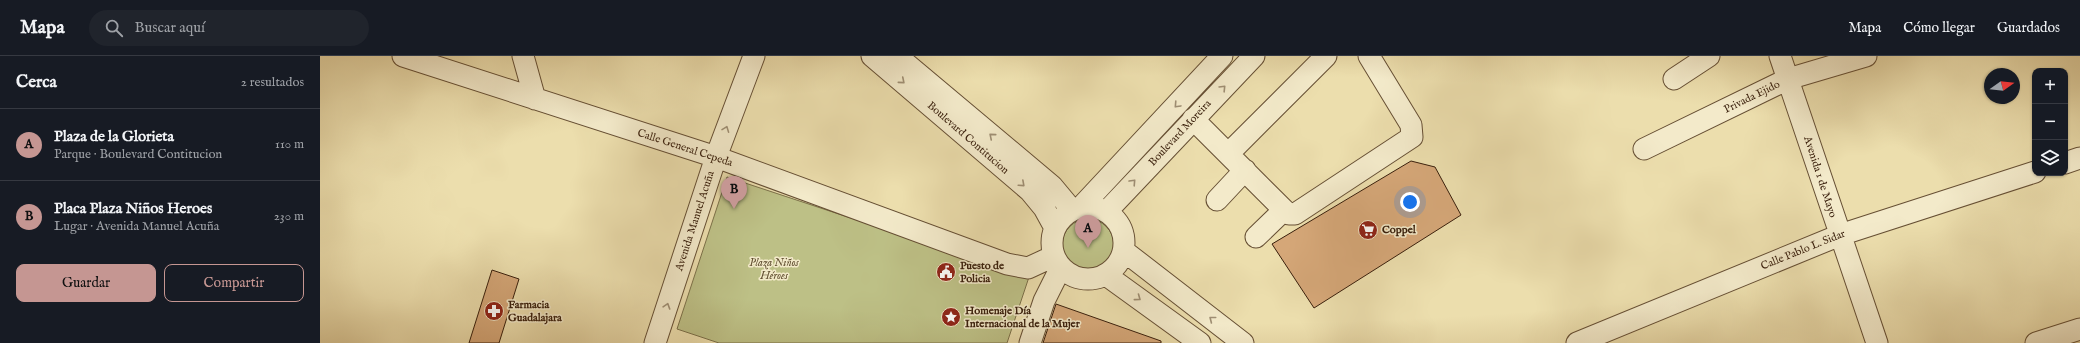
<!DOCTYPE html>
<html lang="es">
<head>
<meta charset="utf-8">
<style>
	body { margin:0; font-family:"IM FELL English",serif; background:#20242c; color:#f1f3f6 }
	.controls { position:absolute; right:12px; top:12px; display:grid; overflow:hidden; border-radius:8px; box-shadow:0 1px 3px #0004 }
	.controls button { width:36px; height:36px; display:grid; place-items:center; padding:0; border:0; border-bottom:1px solid #363941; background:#171b24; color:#f1f3f6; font:20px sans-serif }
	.compass { position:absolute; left:1664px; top:12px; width:36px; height:36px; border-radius:50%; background:#171b24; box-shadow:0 1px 3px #0004; rotate:75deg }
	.you { position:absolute; left:1090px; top:146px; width:14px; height:14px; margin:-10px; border:3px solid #fff; border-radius:50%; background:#1a73e8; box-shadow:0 0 0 6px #1a73e833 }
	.badge { display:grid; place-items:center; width:26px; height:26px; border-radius:50%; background:#c59692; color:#111; font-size:13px; font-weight:700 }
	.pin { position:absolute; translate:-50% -33px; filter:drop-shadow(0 1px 2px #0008) }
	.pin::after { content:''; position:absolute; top:21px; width:14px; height:12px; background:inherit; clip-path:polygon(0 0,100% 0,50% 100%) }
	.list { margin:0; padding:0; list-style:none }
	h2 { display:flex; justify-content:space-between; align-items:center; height:52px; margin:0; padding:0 16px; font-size:17px }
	h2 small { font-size:13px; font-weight:400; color:#9ea1a6 }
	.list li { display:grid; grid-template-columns:26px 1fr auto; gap:12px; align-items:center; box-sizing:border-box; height:72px; padding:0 16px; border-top:1px solid #363941 }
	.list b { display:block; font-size:15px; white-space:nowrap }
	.list p { margin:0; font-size:13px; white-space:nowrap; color:#9ea1a6 }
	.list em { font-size:13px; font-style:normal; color:#9ea1a6 }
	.actions { display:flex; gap:8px; padding:12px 16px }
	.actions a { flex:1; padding:9px 0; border:1px solid #c59692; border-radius:8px; text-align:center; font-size:14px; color:#c59692 }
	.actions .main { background:#c59692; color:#111 }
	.icon { flex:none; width:22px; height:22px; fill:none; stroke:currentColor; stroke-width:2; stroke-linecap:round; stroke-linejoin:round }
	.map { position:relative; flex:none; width:1760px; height:287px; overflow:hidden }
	header { display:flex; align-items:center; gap:24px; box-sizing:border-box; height:56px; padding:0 20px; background:#171b24; border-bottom:1px solid #363941 }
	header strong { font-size:19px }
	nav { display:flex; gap:22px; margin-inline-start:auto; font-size:14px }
	.search { width:280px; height:36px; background:#20242c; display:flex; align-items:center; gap:10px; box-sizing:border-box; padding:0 14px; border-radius:22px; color:#9ea1a6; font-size:15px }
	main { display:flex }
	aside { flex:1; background:#171b24 }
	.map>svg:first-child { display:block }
	.green { fill:#bdc086; stroke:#7b7049 }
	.building { fill:#d5a778; stroke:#391f0c }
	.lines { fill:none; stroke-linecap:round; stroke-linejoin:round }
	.minor-casing { stroke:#664f34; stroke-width:23 }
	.minor { stroke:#f3eaca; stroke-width:21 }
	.oneway { stroke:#9f8f74 }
	.labels { text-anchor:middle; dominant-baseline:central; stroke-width:3; stroke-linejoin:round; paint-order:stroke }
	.street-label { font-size:11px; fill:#391f0c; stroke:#f3eaca }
	.poi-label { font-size:11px; font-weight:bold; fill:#391f0c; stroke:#f3eaca; text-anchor:start }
	.park-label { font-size:11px; font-style:italic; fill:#614f31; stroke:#f3eaca }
</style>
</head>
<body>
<header>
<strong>Mapa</strong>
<div class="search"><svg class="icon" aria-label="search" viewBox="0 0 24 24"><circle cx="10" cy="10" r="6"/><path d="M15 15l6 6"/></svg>Buscar aquí</div>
<nav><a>Mapa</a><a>Cómo llegar</a><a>Guardados</a></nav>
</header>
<main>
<aside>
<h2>Cerca<small>2 resultados</small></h2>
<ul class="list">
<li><span class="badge">A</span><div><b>Plaza de la Glorieta</b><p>Parque · Boulevard Contitucion</p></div><em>110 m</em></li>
<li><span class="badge">B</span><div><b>Placa Plaza Niños Heroes</b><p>Lugar · Avenida Manuel Acuña</p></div><em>230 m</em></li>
</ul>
<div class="actions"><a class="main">Guardar</a><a>Compartir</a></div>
</aside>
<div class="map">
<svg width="1760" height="287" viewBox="0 0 1760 287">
	<rect width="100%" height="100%" fill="#ecdead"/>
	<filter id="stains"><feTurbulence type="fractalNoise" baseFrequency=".005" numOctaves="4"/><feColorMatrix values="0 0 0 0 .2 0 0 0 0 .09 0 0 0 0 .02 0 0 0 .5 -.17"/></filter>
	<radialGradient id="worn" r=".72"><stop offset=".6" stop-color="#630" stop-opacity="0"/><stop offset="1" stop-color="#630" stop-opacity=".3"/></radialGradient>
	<path class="green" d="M 407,121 L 709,221 L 687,287 L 399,287 L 357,273 Z
		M742 189a26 26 0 1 1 52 0a26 26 0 1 1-52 0Z"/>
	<path class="building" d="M 1091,105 L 1115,111 L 1141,159 L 994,252 L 952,188 Z
		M 172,214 L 199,223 L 179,287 L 149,287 Z
		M 736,248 L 841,285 L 841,287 L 723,287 Z"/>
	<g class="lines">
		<defs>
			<path id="minor" d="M 83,0 L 396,101 L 687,208 L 708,212 L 734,200
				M 203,0 L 215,43
				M 552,0 L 710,135 L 724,152 L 735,172
				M 577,0 L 732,130 L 752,154
				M 1460,0 L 1557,287
				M 1354,23 L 1389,0
				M 873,63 L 964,154 L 969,158 L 975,158 L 1092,81 L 1091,69 L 1049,0
				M 1324,93 L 1468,23 L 1546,0
				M 909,97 L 1006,0
				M 1745,107 L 1760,102
				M 897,144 L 925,114
				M 762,150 L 902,0
				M732 187a36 36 0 1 1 72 0a36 36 0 1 1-72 0Z
				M 787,155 L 934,0
				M 936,181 L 964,154
				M 804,195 L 923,287
				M 786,219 L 880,287
				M 335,287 L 396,101 L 434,0
				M 710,287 L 724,245 L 741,211
				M 1257,287 L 1520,179 L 1715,116
				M 1716,287 L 1760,273"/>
		</defs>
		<use href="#minor" class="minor-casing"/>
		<use href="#minor" class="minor"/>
	</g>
	<defs><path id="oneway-chevron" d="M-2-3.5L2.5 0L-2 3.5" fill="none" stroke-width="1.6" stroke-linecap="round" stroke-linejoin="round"/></defs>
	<g class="oneway">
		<use href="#oneway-chevron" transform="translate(582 25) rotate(40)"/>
		<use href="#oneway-chevron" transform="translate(903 32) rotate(-46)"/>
		<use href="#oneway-chevron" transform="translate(857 49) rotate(133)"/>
		<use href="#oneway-chevron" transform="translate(406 73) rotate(-69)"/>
		<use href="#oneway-chevron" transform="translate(672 80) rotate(-140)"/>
		<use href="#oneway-chevron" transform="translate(813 126) rotate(-47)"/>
		<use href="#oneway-chevron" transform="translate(702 128) rotate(42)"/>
		<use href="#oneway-chevron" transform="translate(818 242) rotate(36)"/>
		<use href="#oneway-chevron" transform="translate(347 250) rotate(-72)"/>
		<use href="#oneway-chevron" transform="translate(892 263) rotate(-142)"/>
	</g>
	<defs>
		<symbol id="supermarket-disc" viewBox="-11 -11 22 22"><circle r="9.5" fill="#8f2418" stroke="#f3eaca"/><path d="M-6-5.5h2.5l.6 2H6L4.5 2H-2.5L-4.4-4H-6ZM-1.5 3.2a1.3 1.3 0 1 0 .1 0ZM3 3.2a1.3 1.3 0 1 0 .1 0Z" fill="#fff"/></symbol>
		<symbol id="civic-disc" viewBox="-11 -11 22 22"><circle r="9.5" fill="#8f2418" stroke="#f3eaca"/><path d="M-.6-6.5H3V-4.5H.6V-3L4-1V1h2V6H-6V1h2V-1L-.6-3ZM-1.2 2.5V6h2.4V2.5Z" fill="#fff"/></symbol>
		<symbol id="pharmacy-disc" viewBox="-11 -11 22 22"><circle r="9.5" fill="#8f2418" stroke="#f3eaca"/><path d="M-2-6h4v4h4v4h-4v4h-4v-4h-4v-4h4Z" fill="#fff"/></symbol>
		<symbol id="sight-disc" viewBox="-11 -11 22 22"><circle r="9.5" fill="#8f2418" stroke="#f3eaca"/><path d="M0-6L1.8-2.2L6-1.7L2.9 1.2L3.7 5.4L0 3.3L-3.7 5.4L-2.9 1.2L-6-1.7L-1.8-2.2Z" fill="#fff"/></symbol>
	</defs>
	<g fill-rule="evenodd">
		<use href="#supermarket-disc" x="1037" y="163" width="22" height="22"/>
		<use href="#civic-disc" x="615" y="205" width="22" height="22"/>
		<use href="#pharmacy-disc" x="163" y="244" width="22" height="22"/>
		<use href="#sight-disc" x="620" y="250" width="22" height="22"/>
	</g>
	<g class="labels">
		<g class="street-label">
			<text transform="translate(1432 41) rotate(-26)">Privada Ejido</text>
			<text transform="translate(860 77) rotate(-47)">Boulevard Moreira</text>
			<text transform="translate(648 82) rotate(41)">Boulevard Contitucion</text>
			<text transform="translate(365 92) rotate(18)">Calle General Cepeda</text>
			<text transform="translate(1500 121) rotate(72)">Avenida 1 de Mayo</text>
			<text transform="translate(375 165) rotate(-72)">Avenida Manuel Acuña</text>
			<text transform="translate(1483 194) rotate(-22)">Calle Pablo L. Sidar</text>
		</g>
		<g class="poi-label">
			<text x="1062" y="174">Coppel</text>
			<text x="640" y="210">Puesto de<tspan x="640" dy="13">Policia</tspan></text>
			<text x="188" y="249">Farmacia<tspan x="188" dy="13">Guadalajara</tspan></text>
			<text x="645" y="255">Homenaje Día<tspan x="645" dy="13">Internacional de la Mujer</tspan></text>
		</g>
		<g class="park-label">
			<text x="454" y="207">Plaza Niños<tspan x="454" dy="13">Héroes</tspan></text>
		</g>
	</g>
	<rect width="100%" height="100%" filter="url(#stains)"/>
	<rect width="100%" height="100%" fill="url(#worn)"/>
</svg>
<div class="controls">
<button>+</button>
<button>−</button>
<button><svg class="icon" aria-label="layers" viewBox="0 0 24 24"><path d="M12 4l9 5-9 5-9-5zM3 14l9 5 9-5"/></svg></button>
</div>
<svg class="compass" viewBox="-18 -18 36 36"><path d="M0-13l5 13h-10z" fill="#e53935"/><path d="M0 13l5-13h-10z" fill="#9ea1a6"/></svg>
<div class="you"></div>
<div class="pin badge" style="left:768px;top:192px">A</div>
<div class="pin badge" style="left:414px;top:153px">B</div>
</div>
</main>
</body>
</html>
